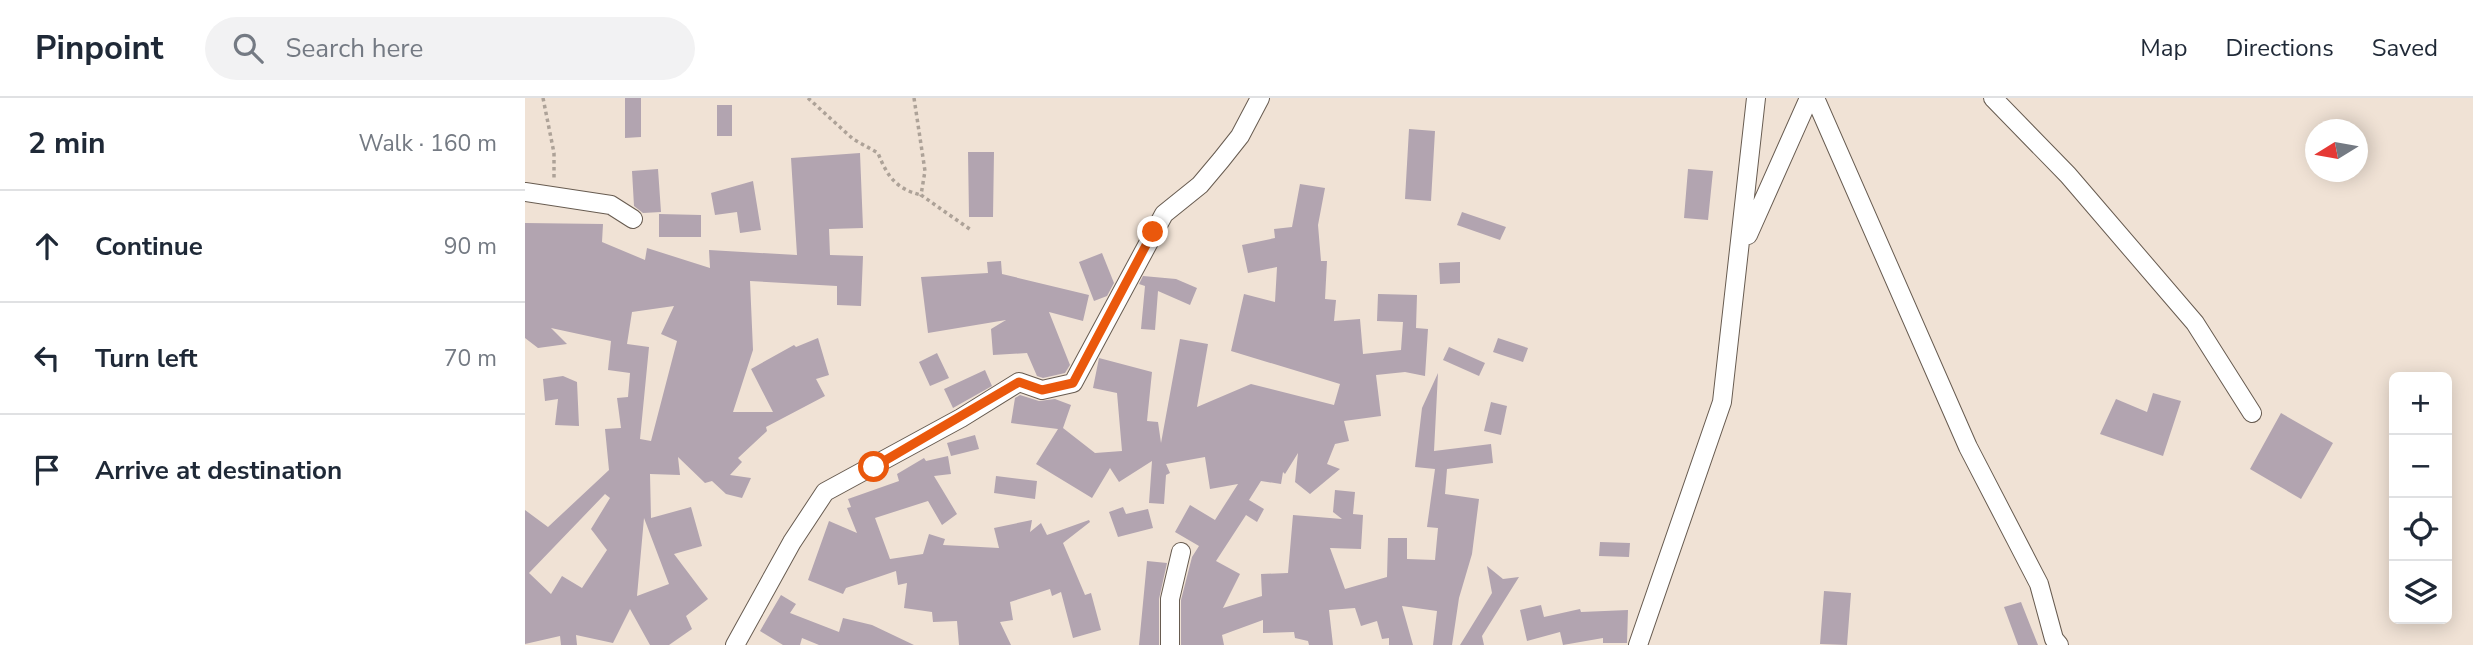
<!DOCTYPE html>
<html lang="en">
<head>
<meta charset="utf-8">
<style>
	body { margin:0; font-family:"Nunito Sans",sans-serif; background:#f2f2f3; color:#1f2937 }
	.controls { position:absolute; right:21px; bottom:21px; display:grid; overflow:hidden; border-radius:10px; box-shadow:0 4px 18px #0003 }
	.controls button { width:63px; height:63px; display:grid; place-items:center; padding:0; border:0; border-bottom:2px solid #e0e1e3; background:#fff; color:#1f2937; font:35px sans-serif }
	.compass { position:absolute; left:1780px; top:21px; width:63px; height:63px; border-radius:50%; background:#fff; box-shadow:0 4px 18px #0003; rotate:259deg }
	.stop { position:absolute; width:21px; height:21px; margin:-16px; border:5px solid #ea580c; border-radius:50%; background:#fff }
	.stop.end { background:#ea580c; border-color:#fff; box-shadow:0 2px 7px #0008 }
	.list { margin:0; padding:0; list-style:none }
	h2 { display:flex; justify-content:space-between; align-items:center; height:91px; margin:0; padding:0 28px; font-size:30px }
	h2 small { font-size:23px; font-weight:400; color:#747a83 }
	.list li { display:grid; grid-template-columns:46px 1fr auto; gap:21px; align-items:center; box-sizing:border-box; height:112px; padding:0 28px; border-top:2px solid #e0e1e3 }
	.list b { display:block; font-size:26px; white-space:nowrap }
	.list em { font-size:23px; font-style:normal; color:#747a83 }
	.icon { flex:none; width:38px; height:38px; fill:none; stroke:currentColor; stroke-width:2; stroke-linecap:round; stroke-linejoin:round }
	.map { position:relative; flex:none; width:1948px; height:547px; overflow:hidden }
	header { display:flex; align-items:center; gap:42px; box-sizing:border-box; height:98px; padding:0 35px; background:#fff; border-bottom:2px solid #e0e1e3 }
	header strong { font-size:33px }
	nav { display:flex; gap:38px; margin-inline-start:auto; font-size:24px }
	.search { width:490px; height:63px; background:#f2f2f3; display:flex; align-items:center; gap:18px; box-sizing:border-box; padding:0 24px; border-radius:38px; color:#747a83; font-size:26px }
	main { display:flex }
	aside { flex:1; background:#fff }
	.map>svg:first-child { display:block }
	.building { fill:#b2a4b0; fill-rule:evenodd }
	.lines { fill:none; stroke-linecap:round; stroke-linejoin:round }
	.street-casing { stroke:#675b50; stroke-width:20 }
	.path { stroke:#ada298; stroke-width:3.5; stroke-dasharray:3.5 3.5; stroke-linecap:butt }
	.street { stroke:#fff; stroke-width:18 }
	.route { stroke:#ea580c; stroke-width:9 }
</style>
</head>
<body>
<header>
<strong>Pinpoint</strong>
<div class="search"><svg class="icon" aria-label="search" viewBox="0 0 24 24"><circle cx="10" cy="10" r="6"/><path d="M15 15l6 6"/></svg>Search here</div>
<nav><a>Map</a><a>Directions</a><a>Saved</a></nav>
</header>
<main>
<aside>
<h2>2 min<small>Walk · 160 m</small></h2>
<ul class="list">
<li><svg class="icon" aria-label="ahead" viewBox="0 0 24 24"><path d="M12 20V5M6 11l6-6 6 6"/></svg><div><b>Continue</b></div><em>90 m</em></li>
<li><svg class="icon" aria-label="left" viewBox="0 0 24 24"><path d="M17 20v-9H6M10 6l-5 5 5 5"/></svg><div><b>Turn left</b></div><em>70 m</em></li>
<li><svg class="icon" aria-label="arrive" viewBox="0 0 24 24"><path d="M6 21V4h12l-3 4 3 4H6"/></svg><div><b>Arrive at destination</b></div></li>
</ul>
</aside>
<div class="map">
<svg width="1948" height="547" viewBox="0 0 1948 547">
	<rect width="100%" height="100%" fill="#f0e2d5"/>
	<path class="building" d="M 100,0 L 116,0 L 116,39 L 100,40 Z
		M 192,7 L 207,7 L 207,38 L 192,38 Z
		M 884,31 L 910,33 L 906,103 L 880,101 Z
		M 443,54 L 469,54 L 468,119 L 444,119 Z
		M 335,55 L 338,130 L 304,131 L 305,157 L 338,158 L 336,208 L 312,207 L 312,188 L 225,183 L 228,252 L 208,314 L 248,314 L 226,271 L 269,247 L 271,249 L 293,240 L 304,277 L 291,281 L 300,298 L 241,329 L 242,333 L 213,360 L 217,364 L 205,377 L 226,380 L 217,400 L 201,396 L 187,383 L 180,385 L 153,359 L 155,377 L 125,376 L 126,420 L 166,409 L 177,448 L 149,456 L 183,501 L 161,518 L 167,531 L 144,547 L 125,547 L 105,511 L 88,545 L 51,537 L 52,547 L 36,547 L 35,538 L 0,546 L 0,412 L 23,429 L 84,372 L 80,331 L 96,330 L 92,300 L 103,299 L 105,275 L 83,272 L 86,243 L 26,230 L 42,246 L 13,250 L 0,240 L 0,125 L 78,126 L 77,144 L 120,162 L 122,150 L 185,170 L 184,152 L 272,157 L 266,60 ZM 149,208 L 136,236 L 152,243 L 126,343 L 115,341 L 124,249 L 102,246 L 107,214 ZM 80,396 L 85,400 L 66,431 L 82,452 L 57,490 L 37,478 L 26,496 L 4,475 ZM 119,420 L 144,486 L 112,498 Z
		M 133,71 L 136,114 L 118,115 L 109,108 L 107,73 Z
		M 1163,71 L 1188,73 L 1183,122 L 1159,120 Z
		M 228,83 L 236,132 L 215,135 L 212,114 L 190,117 L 186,95 Z
		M 775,86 L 800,90 L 793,127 L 796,163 L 802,163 L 800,201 L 811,202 L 809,223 L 835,221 L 838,256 L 876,252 L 878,224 L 852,223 L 853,196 L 892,197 L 891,230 L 903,231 L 900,278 L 880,274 L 851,277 L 856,318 L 819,323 L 824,343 L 810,346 L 802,366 L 815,371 L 785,396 L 770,384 L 773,355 L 760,376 L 758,374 L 756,386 L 736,383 L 724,402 L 739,411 L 732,424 L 721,417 L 691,463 L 715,476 L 698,510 L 737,498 L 736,476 L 763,475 L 768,417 L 817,421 L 808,414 L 810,392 L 830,394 L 828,416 L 838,417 L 836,451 L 805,450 L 820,491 L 862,479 L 863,440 L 882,440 L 882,461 L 910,462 L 913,430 L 902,429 L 910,371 L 890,369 L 897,310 L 913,275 L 909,353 L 966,346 L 968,365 L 922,371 L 920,396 L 954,401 L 947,456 L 934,500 L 927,547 L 908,547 L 912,513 L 877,508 L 888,547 L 864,547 L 864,540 L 857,541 L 852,523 L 836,528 L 830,510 L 804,512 L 808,547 L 784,547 L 783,543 L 770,540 L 769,534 L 738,535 L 738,522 L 697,537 L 699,547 L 656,547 L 656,502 L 667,459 L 674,448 L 650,434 L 665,407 L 690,422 L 713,386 L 685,391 L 680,359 L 641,366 L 645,375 L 641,377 L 639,406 L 624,405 L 627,363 L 594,384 L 585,370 L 567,400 L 511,366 L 533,331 L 486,325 L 490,300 L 495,297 L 514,303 L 530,301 L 546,307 L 538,330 L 570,355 L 597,353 L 592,295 L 568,290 L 574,260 L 627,274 L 622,323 L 633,324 L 636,345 L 655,241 L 683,246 L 672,309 L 726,286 L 809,307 L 815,286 L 706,253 L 719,196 L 750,204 L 752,169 L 723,175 L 717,147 L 750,140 L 749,131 L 767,129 Z
		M 937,114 L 981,129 L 975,142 L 932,127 Z
		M 134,116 L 176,117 L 176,139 L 134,139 Z
		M 577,155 L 589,185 L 582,198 L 569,203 L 554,164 Z
		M 476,163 L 477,176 L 564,197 L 558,223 L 524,214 L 545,267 L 540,275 L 518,280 L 512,278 L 502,255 L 468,257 L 466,231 L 481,222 L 403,235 L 396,179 L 463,175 L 462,164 Z
		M 935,164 L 935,185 L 915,186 L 914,165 Z
		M 618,178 L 651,181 L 672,190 L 665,207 L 633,193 L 630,232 L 616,231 L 620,188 L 614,186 Z
		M 973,240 L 1003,250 L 998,264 L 968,254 Z
		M 924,249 L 960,265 L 954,278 L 918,262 Z
		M 412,255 L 424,280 L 405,288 L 394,264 Z
		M 460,272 L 467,288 L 428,310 L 419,291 Z
		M 38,278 L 52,284 L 54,328 L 30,327 L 33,301 L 20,303 L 18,281 Z
		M 1628,295 L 1656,303 L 1638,358 L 1575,336 L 1591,301 L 1622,314 Z
		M 966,304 L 982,308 L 976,337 L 959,333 Z
		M 1756,315 L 1808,345 L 1776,401 L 1725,371 Z
		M 450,337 L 454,351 L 426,358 L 422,345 Z
		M 423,358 L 426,376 L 409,378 L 432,416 L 417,427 L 403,403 L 350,420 L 365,461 L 398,456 L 404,436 L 420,441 L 418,447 L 474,450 L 469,430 L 507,422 L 505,434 L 516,425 L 522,437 L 564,422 L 565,424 L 538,445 L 560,497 L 566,495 L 576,532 L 548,540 L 536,494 L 527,498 L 525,491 L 485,504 L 488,522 L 475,524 L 486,547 L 434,547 L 432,523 L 408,524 L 407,514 L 379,510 L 382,485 L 373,487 L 371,473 L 321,490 L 318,496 L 283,482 L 304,423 L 332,435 L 322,410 L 326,409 L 323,401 L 374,383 L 372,376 L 399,360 L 401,363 Z
		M 471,378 L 512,383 L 510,401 L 469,395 Z
		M 598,409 L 601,416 L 623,411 L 628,430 L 593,439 L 584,414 Z
		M 1075,444 L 1105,445 L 1104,459 L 1074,458 Z
		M 622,463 L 642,465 L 634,501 L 634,547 L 614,547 Z
		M 962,468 L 978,481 L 994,479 L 957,538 L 959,547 L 935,547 L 967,495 Z
		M 1299,493 L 1326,495 L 1322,547 L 1295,546 Z
		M 256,497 L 271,506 L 265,515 L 314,534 L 318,520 L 347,527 L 389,547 L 294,547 L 277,540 L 275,547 L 258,547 L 235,533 Z
		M 1496,504 L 1513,547 L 1493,547 L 1479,509 Z
		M 1016,507 L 1019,519 L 1055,511 L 1056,514 L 1103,512 L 1102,545 L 1078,545 L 1078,540 L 1038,547 L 1035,534 L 1002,543 L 995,512 Z"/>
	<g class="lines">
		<defs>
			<path id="street" d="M 1290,0 L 1443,349 L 1514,486 L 1529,541 L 1534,547
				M 1468,0 L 1543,77 L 1670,225 L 1727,315
				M 0,94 L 86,107 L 108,121
				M 1223,137 L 1284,0
				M 210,547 L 267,444 L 300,394 L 436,320 L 494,284 L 517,292 L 548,285 L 639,116 L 675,87 L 696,62 L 715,38 L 735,0
				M 645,547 L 645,501 L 656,454
				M 1113,547 L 1197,304 L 1231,0"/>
		</defs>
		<use href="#street" class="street-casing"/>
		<path class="path" d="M 18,0 L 29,55 L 29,81
			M 283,0 L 328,41 L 353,55 C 362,78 371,91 396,97
			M 389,0 L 400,73 L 396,97 L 446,132"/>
		<use href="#street" class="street"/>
	</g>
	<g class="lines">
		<path class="route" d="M 349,369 L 494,284 L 517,292 L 548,285 L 628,134"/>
	</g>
</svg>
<div class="controls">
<button>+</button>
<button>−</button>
<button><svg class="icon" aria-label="locate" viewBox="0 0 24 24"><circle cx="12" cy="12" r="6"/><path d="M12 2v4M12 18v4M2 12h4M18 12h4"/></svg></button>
<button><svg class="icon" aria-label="layers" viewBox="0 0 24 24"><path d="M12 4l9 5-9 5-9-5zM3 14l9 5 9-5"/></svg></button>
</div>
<svg class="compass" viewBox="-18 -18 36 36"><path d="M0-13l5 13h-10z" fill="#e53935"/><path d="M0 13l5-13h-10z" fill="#747a83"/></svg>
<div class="stop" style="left:349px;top:369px"></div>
<div class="stop end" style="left:628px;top:134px"></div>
</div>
</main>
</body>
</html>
